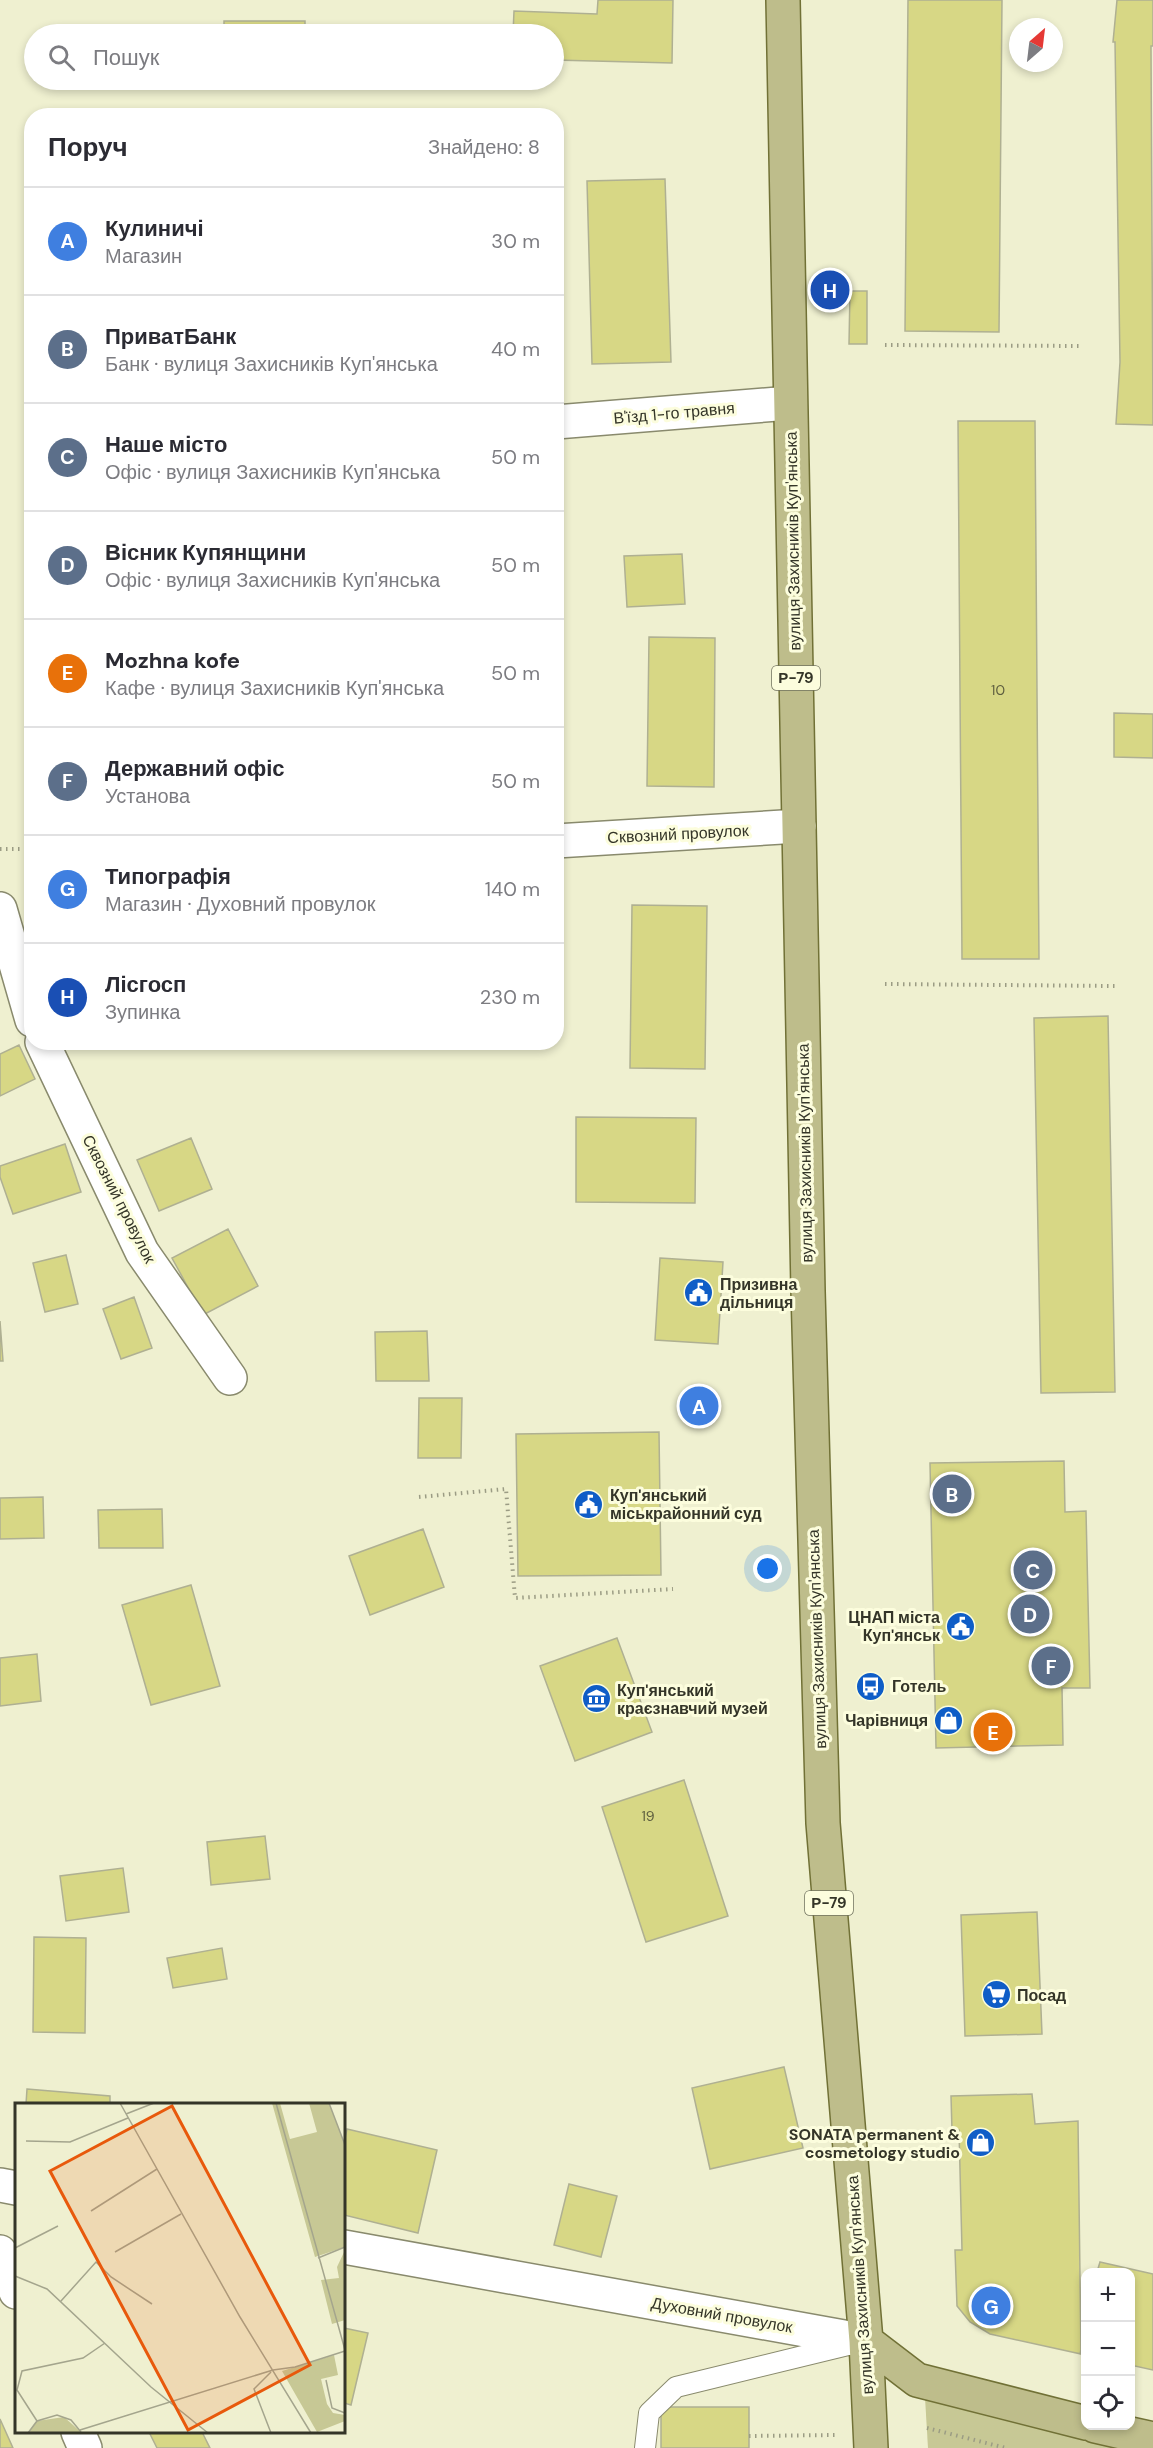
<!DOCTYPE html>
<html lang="uk">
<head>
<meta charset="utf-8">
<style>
	body { margin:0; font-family:"DM Sans",sans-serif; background:#f7f7f7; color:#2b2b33 }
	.controls { position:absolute; right:18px; bottom:18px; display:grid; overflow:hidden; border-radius:12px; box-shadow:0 3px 9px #0003 }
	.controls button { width:54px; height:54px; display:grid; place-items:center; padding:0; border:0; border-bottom:2px solid #e1e1e2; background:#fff; color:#2b2b33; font:30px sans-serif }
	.compass { position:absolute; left:1009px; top:18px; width:54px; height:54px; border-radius:50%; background:#fff; box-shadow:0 3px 9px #0003; rotate:28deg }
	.you { position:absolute; left:768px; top:1569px; width:21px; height:21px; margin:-15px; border:4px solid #fff; border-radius:50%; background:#1a73e8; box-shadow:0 0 0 9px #1a73e833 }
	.badge { display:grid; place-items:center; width:39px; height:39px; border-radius:50%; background:#0f766e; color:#fff; font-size:20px; font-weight:700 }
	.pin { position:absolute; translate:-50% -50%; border:3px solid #fff; box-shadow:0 2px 6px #0006 }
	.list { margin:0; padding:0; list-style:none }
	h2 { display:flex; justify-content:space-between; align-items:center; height:78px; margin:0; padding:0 24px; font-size:26px }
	h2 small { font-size:20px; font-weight:400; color:#7c7c81 }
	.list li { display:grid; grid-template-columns:39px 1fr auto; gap:18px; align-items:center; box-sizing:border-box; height:108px; padding:0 24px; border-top:2px solid #e1e1e2 }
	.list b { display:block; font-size:22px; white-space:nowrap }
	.list p { margin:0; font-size:20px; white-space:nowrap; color:#7c7c81 }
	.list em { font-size:20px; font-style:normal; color:#7c7c81 }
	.icon { flex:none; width:33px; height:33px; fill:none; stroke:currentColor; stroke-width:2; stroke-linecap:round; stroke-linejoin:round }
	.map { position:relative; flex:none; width:1153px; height:2448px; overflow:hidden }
	.search { position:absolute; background:#fff; box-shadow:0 3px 9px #0003; left:24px; top:24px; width:540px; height:66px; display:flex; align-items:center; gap:15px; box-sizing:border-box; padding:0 21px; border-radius:33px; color:#7c7c81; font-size:22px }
	.panel { position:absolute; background:#fff; box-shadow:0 3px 9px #0003; left:24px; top:108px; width:540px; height:942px; border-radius:24px }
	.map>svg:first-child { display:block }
	.green { fill:#c7c895 }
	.building { fill:#d7d785; stroke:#afb092; stroke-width:1.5 }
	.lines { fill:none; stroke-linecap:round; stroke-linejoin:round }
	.service-casing { stroke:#898a6d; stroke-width:22 }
	.minor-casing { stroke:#898a6d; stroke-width:36 }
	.primary-casing { stroke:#717136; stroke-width:36 }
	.path { stroke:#9b9c84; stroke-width:4; stroke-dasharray:1.5 4.5; stroke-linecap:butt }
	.service { stroke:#fff; stroke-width:20 }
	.minor { stroke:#fff; stroke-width:33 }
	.primary { stroke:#bebd8b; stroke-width:33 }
	.labels { text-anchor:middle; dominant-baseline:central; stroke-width:6; stroke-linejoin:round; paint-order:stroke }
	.number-label { font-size:14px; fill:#5d5e3f }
	.shield { fill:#fcfddd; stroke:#70715e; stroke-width:1.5 }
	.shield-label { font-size:15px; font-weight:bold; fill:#343528 }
	.street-label { font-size:16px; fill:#343528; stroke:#fcfddd }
	.poi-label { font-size:16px; font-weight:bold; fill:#343528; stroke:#fcfddd; text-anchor:start }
	.inset-road { fill:none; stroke:#a4a58d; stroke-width:1.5 }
	.view { fill:#e8590c; fill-opacity:0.15; stroke:#e8590c; stroke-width:3 }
	.inset-edge { fill:none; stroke:#343528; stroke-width:3 }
</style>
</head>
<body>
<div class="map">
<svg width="1153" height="2448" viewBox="0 0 1153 2448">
	<rect width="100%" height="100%" fill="#eff0d0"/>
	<path class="green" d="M 924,2381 L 1153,2448 L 928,2448 Z"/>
	<path class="building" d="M 598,0 L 673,0 L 672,63 L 554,60 L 554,34 L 513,34 L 514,11 L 597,14 Z
		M 908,0 L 1002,0 L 999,332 L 905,331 Z
		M 1117,0 L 1153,0 L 1153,46 L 1151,46 L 1153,425 L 1116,424 L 1120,362 L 1115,42 L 1113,42 Z
		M 224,21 L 305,21 L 305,34 L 224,34 Z
		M 224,80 L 305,80 L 305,83 L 224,82 Z
		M 665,179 L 671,362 L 592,364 L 587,181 Z
		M 850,291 L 867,291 L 867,344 L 849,344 Z
		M 958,421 L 1035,421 L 1039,959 L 962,959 Z
		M 682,554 L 685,604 L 627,607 L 624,556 Z
		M 649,637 L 715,638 L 714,787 L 647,786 Z
		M 1114,713 L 1153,714 L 1153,758 L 1114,757 Z
		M 632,905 L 707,906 L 705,1069 L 630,1068 Z
		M 1108,1016 L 1115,1392 L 1041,1393 L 1034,1018 Z
		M 19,1045 L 35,1079 L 0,1096 L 0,1054 Z
		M 576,1117 L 696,1118 L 695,1203 L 576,1202 Z
		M 191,1138 L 212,1189 L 159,1211 L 137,1160 Z
		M 65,1144 L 81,1192 L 13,1214 L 0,1177 L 0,1166 Z
		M 228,1229 L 258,1286 L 203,1315 L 172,1258 Z
		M 66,1255 L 78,1304 L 45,1312 L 33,1263 Z
		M 660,1258 L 723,1262 L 718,1344 L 655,1340 Z
		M 134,1297 L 152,1348 L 121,1359 L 103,1309 Z
		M 0,1321 L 3,1361 L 0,1361 Z
		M 427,1331 L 429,1381 L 376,1381 L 375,1332 Z
		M 419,1398 L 462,1398 L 461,1458 L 418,1458 Z
		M 659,1432 L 661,1575 L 518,1576 L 516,1434 Z
		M 1064,1461 L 1065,1512 L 1086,1511 L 1090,1688 L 1062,1688 L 1063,1745 L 936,1748 L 930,1463 Z
		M 43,1497 L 44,1538 L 0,1539 L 0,1498 Z
		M 162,1509 L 163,1548 L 99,1548 L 98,1510 Z
		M 423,1529 L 444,1587 L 370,1615 L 349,1556 Z
		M 191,1585 L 220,1686 L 151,1705 L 122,1605 Z
		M 617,1638 L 652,1732 L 575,1761 L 540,1666 Z
		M 37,1654 L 41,1701 L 0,1706 L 0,1658 Z
		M 684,1780 L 728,1916 L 646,1942 L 602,1807 Z
		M 265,1836 L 270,1879 L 211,1885 L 207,1842 Z
		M 123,1868 L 129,1912 L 66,1921 L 60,1876 Z
		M 1037,1912 L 1042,2034 L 965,2036 L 961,1915 Z
		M 34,1937 L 86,1938 L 85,2033 L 33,2032 Z
		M 222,1948 L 227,1979 L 173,1988 L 167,1958 Z
		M 784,2067 L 803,2148 L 710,2169 L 692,2088 Z
		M 27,2089 L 110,2096 L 110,2104 L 26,2104 Z
		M 1032,2094 L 1035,2124 L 1078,2121 L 1081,2354 L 990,2334 L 970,2322 L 957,2306 L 955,2250 L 962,2250 L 959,2130 L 952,2130 L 951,2096 Z
		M 347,2129 L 437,2150 L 418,2233 L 344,2215 L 344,2143 Z
		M 569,2184 L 617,2196 L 601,2257 L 554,2245 Z
		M 1100,2262 L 1153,2274 L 1153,2370 L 1130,2365 L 1130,2272 L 1097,2272 Z
		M 344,2328 L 368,2333 L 351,2405 L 344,2403 Z
		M 1086,2328 L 1086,2355 L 1080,2354 Z
		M 661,2407 L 749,2407 L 749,2448 L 661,2448 Z
		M 0,2419 L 13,2448 L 0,2448 Z
		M 149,2432 L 202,2432 L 210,2448 L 157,2448 Z"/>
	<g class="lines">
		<defs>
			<path id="service" d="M 645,2448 L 649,2413 L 676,2387 L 852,2344"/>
			<path id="minor" d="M 556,422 L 790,403
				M 556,841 L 799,826
				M 0,909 L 32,1020
				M 42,1042 L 142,1252 L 230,1378
				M 0,2185 L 16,2188
				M 344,2247 L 866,2341
				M 0,2252 L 16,2292
				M 78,2432 L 85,2448"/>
			<path id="primary" d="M 783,0 L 808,1291 L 823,1823 L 866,2341 L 871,2448
				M 866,2341 L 917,2380 L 1086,2423
				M 1095,2426 L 1153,2439"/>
		</defs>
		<use href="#service" class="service-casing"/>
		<use href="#minor" class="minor-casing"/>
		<use href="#primary" class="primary-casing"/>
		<path class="path" d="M 885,345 L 1080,346
			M 0,849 L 32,849
			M 885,984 L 1115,986
			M 419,1497 L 506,1489 L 515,1598 L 673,1589
			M 927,2428 L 1006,2448
			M 749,2436 L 835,2435"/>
		<use href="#service" class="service"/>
		<use href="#minor" class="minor"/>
		<use href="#primary" class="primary"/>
	</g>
	<defs>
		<symbol id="civic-disc" viewBox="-11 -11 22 22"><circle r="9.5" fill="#0f5dc7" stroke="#fcfddd"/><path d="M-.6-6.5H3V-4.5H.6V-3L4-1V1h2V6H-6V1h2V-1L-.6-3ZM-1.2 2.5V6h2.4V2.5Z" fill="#fff"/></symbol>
		<symbol id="bus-disc" viewBox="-11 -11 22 22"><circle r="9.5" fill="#0f5dc7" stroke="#fcfddd"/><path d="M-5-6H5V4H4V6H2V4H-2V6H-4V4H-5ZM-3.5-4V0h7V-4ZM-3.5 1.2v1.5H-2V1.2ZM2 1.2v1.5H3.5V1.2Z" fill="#fff"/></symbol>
		<symbol id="museum-disc" viewBox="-11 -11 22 22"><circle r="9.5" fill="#0f5dc7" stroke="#fcfddd"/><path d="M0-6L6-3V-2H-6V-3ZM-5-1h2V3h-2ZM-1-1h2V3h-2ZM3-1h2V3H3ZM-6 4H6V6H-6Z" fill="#fff"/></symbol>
		<symbol id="shop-disc" viewBox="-11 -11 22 22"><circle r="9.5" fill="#0f5dc7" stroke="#fcfddd"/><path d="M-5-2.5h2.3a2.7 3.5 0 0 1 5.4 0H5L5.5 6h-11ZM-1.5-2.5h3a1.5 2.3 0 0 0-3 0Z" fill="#fff"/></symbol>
		<symbol id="supermarket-disc" viewBox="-11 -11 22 22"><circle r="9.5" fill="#0f5dc7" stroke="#fcfddd"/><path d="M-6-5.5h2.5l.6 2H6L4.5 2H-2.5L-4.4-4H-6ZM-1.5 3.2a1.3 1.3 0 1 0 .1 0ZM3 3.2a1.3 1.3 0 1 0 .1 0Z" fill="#fff"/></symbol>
	</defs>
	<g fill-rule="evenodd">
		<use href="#civic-disc" x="682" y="1276" width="33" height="33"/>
		<use href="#civic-disc" x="572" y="1488" width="33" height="33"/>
		<use href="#civic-disc" x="944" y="1610" width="33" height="33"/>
		<use href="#bus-disc" x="854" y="1670" width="33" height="33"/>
		<use href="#museum-disc" x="580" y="1682" width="33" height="33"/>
		<use href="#shop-disc" x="932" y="1704" width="33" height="33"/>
		<use href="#supermarket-disc" x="980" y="1978" width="33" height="33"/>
		<use href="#shop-disc" x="964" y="2126" width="33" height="33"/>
	</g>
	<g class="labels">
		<g class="number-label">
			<text x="998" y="690">10</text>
			<text x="648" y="1816">19</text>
		</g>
		<g class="shield">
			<rect x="772" y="666" width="48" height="24" rx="4.5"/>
			<rect x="805" y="1891" width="48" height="24" rx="4.5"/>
		</g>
		<g class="shield-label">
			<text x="796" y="678">Р-79</text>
			<text x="829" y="1903">Р-79</text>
		</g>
		<g class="street-label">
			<text transform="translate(674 413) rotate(-5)">В'їзд 1-го травня</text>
			<text transform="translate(793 541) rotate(-91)">вулиця Захисників Куп'янська</text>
			<text transform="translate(678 834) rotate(-3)">Сквозний провулок</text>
			<text transform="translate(805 1153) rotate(-91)">вулиця Захисників Куп'янська</text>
			<text transform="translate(119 1199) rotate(63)">Сквозний провулок</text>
			<text transform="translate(817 1639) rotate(-92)">вулиця Захисників Куп'янська</text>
			<text transform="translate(860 2285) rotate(-94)">вулиця Захисників Куп'янська</text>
			<text transform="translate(722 2315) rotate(10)">Духовний провулок</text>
		</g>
		<g class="poi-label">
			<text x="720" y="1284">Призивна<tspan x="720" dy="18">дільниця</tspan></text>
			<text x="610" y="1495">Куп'янський<tspan x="610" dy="18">міськрайонний суд</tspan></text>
			<text x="940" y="1617" text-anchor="end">ЦНАП міста<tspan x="940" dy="18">Куп'янськ</tspan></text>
			<text x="892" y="1686">Готель</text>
			<text x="617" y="1690">Куп'янський<tspan x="617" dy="18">краєзнавчий музей</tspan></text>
			<text x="928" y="1720" text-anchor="end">Чарівниця</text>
			<text x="1017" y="1995">Посад</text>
			<text x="960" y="2134" text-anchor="end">SONATA permanent &amp;<tspan x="960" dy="18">cosmetology studio</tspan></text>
		</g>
	</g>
	<g transform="translate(15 2103)">
		<rect width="330" height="330" fill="#eff0d0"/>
		<path d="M 257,0 L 265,0 L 275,36 L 302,29 L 294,0 L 314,0 L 330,42 L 330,144 L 300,154 ZM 330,147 L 330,217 L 317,221 L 306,177 L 324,175 L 322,164 ZM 319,252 L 323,272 L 306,276 L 312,301 L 318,310 L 330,312 L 330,318 L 302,329 L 267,268 ZM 49,314 L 67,330 L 13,330 L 22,318 Z" fill="#c7c895"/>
		<path class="inset-road" d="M 105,0 L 225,214 L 296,330M 261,0 L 330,247M 314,0 L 330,42M 111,11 L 139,0M 11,38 L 55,39 L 113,15M 76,108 L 142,66M 0,145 L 43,123M 100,149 L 166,111M 303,155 L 330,144M 0,173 L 32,186 L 136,284 L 193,330M 46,198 L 81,159 L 96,174 L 137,201M 258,267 L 280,264 L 330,248M 256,269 L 239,286 L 256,330M 311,277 L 317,305 L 330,310M 22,318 L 2,287 L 7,268 L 68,255 L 90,240M 65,327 L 258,267M 13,330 L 22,318 L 42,312 L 56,317 L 66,329"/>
		<path class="view" d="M 157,3 L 295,262 L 173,327 L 35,68 Z"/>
		<rect width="330" height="330" class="inset-edge"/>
	</g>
</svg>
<div class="controls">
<button>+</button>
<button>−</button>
<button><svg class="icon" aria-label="locate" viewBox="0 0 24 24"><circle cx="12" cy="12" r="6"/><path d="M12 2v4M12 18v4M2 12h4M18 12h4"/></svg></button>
</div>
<svg class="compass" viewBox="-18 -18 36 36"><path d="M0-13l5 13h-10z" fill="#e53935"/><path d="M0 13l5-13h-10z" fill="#7c7c81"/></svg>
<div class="you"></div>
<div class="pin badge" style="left:699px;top:1406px;background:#3f7fe0">A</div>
<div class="pin badge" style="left:952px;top:1494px;background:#5c6f8a">B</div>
<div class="pin badge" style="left:1033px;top:1570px;background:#5c6f8a">C</div>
<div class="pin badge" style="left:1030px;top:1614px;background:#5c6f8a">D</div>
<div class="pin badge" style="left:993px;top:1732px;background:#e8710a">E</div>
<div class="pin badge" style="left:1051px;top:1666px;background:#5c6f8a">F</div>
<div class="pin badge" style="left:991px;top:2306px;background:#3f7fe0">G</div>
<div class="pin badge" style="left:830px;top:290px;background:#1a4fb4">H</div>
<div class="search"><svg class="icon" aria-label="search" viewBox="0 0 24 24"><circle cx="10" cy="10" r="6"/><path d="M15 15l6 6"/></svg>Пошук</div>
<section class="panel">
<h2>Поруч<small>Знайдено: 8</small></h2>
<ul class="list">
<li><span class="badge" style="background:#3f7fe0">A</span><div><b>Кулиничі</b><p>Магазин</p></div><em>30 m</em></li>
<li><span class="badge" style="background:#5c6f8a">B</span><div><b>ПриватБанк</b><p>Банк · вулиця Захисників Куп'янська</p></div><em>40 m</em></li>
<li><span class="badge" style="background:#5c6f8a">C</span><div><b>Наше місто</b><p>Офіс · вулиця Захисників Куп'янська</p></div><em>50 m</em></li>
<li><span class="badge" style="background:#5c6f8a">D</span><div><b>Вісник Купянщини</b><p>Офіс · вулиця Захисників Куп'янська</p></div><em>50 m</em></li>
<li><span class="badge" style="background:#e8710a">E</span><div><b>Mozhna kofe</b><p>Кафе · вулиця Захисників Куп'янська</p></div><em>50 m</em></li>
<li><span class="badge" style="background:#5c6f8a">F</span><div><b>Державний офіс</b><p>Установа</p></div><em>50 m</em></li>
<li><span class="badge" style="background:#3f7fe0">G</span><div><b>Типографія</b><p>Магазин · Духовний провулок</p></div><em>140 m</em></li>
<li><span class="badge" style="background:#1a4fb4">H</span><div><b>Лісгосп</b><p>Зупинка</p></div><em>230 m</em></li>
</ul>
</section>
</div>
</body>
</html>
